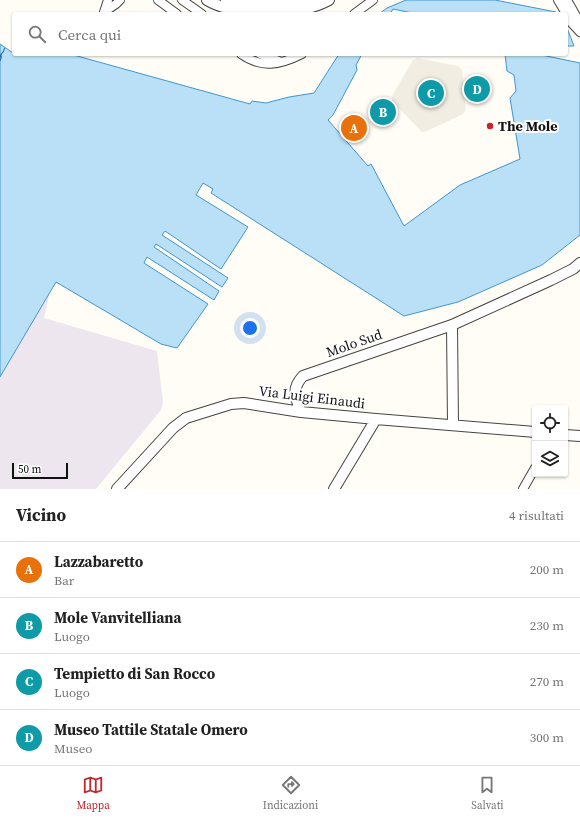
<!DOCTYPE html>
<html lang="it">
<head>
<meta charset="utf-8">
<style>
	body { margin:0; font-family:"Source Serif 4",serif; background:#f2f2f2; color:#222 }
	.controls { position:absolute; right:12px; bottom:12px; display:grid; overflow:hidden; border-radius:4px; box-shadow:0 1px 3px #0004 }
	.controls button { width:36px; height:36px; display:grid; place-items:center; padding:0; border:0; border-bottom:1px solid #e0e0e0; background:#fff; color:#222; font:20px sans-serif }
	.scale { position:absolute; left:12px; bottom:10px; width:56px; box-sizing:border-box; padding-left:4px; border:2px solid #111; border-top:0; font-size:11px; line-height:14px; white-space:nowrap; color:#111; -webkit-text-stroke:3px #fff; paint-order:stroke }
	.you { position:absolute; left:250px; top:328px; width:14px; height:14px; margin:-10px; border:3px solid #fff; border-radius:50%; background:#1a73e8; box-shadow:0 0 0 6px #1a73e833 }
	.badge { display:grid; place-items:center; width:26px; height:26px; border-radius:50%; background:#c4262e; color:#fff; font-size:13px; font-weight:700 }
	.pin { position:absolute; translate:-50% -50%; border:2px solid #fff; box-shadow:0 1px 4px #0006 }
	.list { margin:0; padding:0; list-style:none }
	h2 { display:flex; justify-content:space-between; align-items:center; height:52px; margin:0; padding:0 16px; font-size:17px }
	h2 small { font-size:13px; font-weight:400; color:#767676 }
	.list li { display:grid; grid-template-columns:26px 1fr auto; gap:12px; align-items:center; box-sizing:border-box; height:56px; padding:0 16px; border-top:1px solid #e0e0e0 }
	.list b { display:block; font-size:15px; white-space:nowrap }
	.list p { margin:0; font-size:13px; white-space:nowrap; color:#767676 }
	.list em { font-size:13px; font-style:normal; color:#767676 }
	.icon { flex:none; width:22px; height:22px; fill:none; stroke:currentColor; stroke-width:2; stroke-linecap:round; stroke-linejoin:round }
	.map { position:relative; flex:none; width:580px; height:489px; overflow:hidden }
	.search { position:absolute; background:#fff; box-shadow:0 1px 3px #0004; left:12px; right:12px; top:12px; height:44px; display:flex; align-items:center; gap:10px; box-sizing:border-box; padding:0 14px; border-radius:4px; color:#767676; font-size:15px }
	.sheet { height:276px; background:#fff }
	nav { display:flex; justify-content:space-around; align-items:center; box-sizing:border-box; height:56px; border-top:1px solid #e0e0e0; background:#fff; font-size:11px; color:#767676 }
	nav a { display:grid; justify-items:center; gap:2px }
	nav .on { color:#c4262e }
	.map>svg:first-child { display:block }
	.industrial { fill:#eee6ef }
	.plaza { fill:#f1ede2 }
	.water { fill:#b9e0f7; stroke:#3f96cf }
	.lines { fill:none; stroke-linecap:round; stroke-linejoin:round }
	.ferry { stroke:#1768a6; stroke-width:1; stroke-dasharray:5 4; stroke-linecap:butt }
	.minor-casing { stroke:#444; stroke-width:10 }
	.tertiary-casing { stroke:#444; stroke-width:12 }
	.minor { stroke:#fff; stroke-width:8 }
	.tertiary { stroke:#fff; stroke-width:10 }
	.poi-dot { fill:#c4262e; stroke:#fff; stroke-width:1.5 }
	.labels { text-anchor:middle; dominant-baseline:central; stroke-width:4; stroke-linejoin:round; paint-order:stroke }
	.poi-label { font-size:14px; font-weight:bold; fill:#111; stroke:#fff; text-anchor:start }
	.street-label { font-size:14px; fill:#111; stroke:#fff }
</style>
</head>
<body>
<div class="map">
<svg width="580" height="489" viewBox="0 0 580 489">
	<rect width="100%" height="100%" fill="#fffdf5"/>
	<path class="industrial" d="M 50,291 L 44,318 L 157,351 L 163,403 L 161,410 L 96,489 L 0,489 L 0,377 Z"/>
	<path class="plaza" d="M 418,58 L 458,66 L 462,70 L 466,110 L 463,114 L 425,132 L 422,132 L 392,101 L 392,96 L 413,60 Z"/>
	<path class="water" d="M 406,0 L 495,0 L 556,12 L 558,14 L 417,14 L 393,9 L 390,14 L 379,14 L 387,8 Z
		M 566,26 L 567,28 L 574,46 L 566,46 Z
		M 0,44 L 16,55 L 70,54 L 250,104 L 252,101 L 266,103 L 289,97 L 314,93 L 339,54 L 362,54 L 356,65 L 357,70 L 333,115 L 328,120 L 368,166 L 371,164 L 404,226 L 460,185 L 520,159 L 510,98 L 516,91 L 514,75 L 507,71 L 505,54 L 537,54 L 580,63 L 580,235 L 542,265 L 458,302 L 404,316 L 211,193 L 213,189 L 203,183 L 196,195 L 248,227 L 221,269 L 165,231 L 162,235 L 228,278 L 222,287 L 156,244 L 154,247 L 219,291 L 214,300 L 147,257 L 144,263 L 208,304 L 177,348 L 161,344 L 56,282 L 0,377 Z"/>
	<g class="lines">
		<path class="ferry" d="M 0,56 L 4,50
			M 0,58 L 2,53
			M 0,61 L 5,47"/>
		<defs>
			<path id="minor" d="M 158,0 L 177,14
				M 182,0 L 202,14
				M 558,0 L 571,22
				M 567,0 L 580,23
				M 104,12 L 116,4 L 120,0
				M 104,12 L 108,0
				M 354,14 L 373,0
				M 568,19 L 580,32
				M 241,54 C 262,69 280,65 302,54
				M 260,54 L 279,61
				M 523,489 L 535,468"/>
			<path id="tertiary" d="M 207,0 C 235,17 301,16 329,0
				M 226,0 L 233,2 C 259,4 286,8 312,0
				M 452,325 L 453,425
				M 301,412 C 295,397 291,389 303,376 L 452,325 L 551,280 L 573,269 L 580,263
				M 565,435 L 580,436
				M 117,489 L 173,428 L 186,418 L 231,404 L 244,403 L 301,412 L 376,419 L 535,432
				M 334,489 L 376,419"/>
		</defs>
		<use href="#minor" class="minor-casing"/>
		<use href="#tertiary" class="tertiary-casing"/>
		<use href="#minor" class="minor"/>
		<use href="#tertiary" class="tertiary"/>
	</g>
	<circle class="poi-dot" cx="490" cy="126" r="4"/>
	<g class="labels">
		<g class="poi-label">
			<text x="498" y="126">The Mole</text>
		</g>
		<g class="street-label">
			<text transform="translate(354 343) rotate(-19)">Molo Sud</text>
			<text transform="translate(312 397) rotate(7)">Via Luigi Einaudi</text>
		</g>
	</g>
</svg>
<div class="controls">
<button><svg class="icon" aria-label="locate" viewBox="0 0 24 24"><circle cx="12" cy="12" r="6"/><path d="M12 2v4M12 18v4M2 12h4M18 12h4"/></svg></button>
<button><svg class="icon" aria-label="layers" viewBox="0 0 24 24"><path d="M12 4l9 5-9 5-9-5zM3 14l9 5 9-5"/></svg></button>
</div>
<div class="scale">50 m</div>
<div class="you"></div>
<div class="pin badge" style="left:354px;top:128px;background:#e8710a">A</div>
<div class="pin badge" style="left:383px;top:112px;background:#0f9aa8">B</div>
<div class="pin badge" style="left:431px;top:93px;background:#0f9aa8">C</div>
<div class="pin badge" style="left:477px;top:89px;background:#0f9aa8">D</div>
<div class="search"><svg class="icon" aria-label="search" viewBox="0 0 24 24"><circle cx="10" cy="10" r="6"/><path d="M15 15l6 6"/></svg>Cerca qui</div>
</div>
<section class="sheet">
<h2>Vicino<small>4 risultati</small></h2>
<ul class="list">
<li><span class="badge" style="background:#e8710a">A</span><div><b>Lazzabaretto</b><p>Bar</p></div><em>200 m</em></li>
<li><span class="badge" style="background:#0f9aa8">B</span><div><b>Mole Vanvitelliana</b><p>Luogo</p></div><em>230 m</em></li>
<li><span class="badge" style="background:#0f9aa8">C</span><div><b>Tempietto di San Rocco</b><p>Luogo</p></div><em>270 m</em></li>
<li><span class="badge" style="background:#0f9aa8">D</span><div><b>Museo Tattile Statale Omero</b><p>Museo</p></div><em>300 m</em></li>
</ul>
</section>
<nav>
<a class="on"><svg class="icon" aria-label="map" viewBox="0 0 24 24"><path d="M3 6l6-2 6 2 6-2v14l-6 2-6-2-6 2zM9 4v14M15 6v14"/></svg>Mappa</a>
<a><svg class="icon" aria-label="directions" viewBox="0 0 24 24"><path d="M12 3l9 9-9 9-9-9zM9 14v-3h6M13 9l2 2-2 2"/></svg>Indicazioni</a>
<a><svg class="icon" aria-label="saved" viewBox="0 0 24 24"><path d="M7 4h10v16l-5-4-5 4z"/></svg>Salvati</a>
</nav>
</body>
</html>
